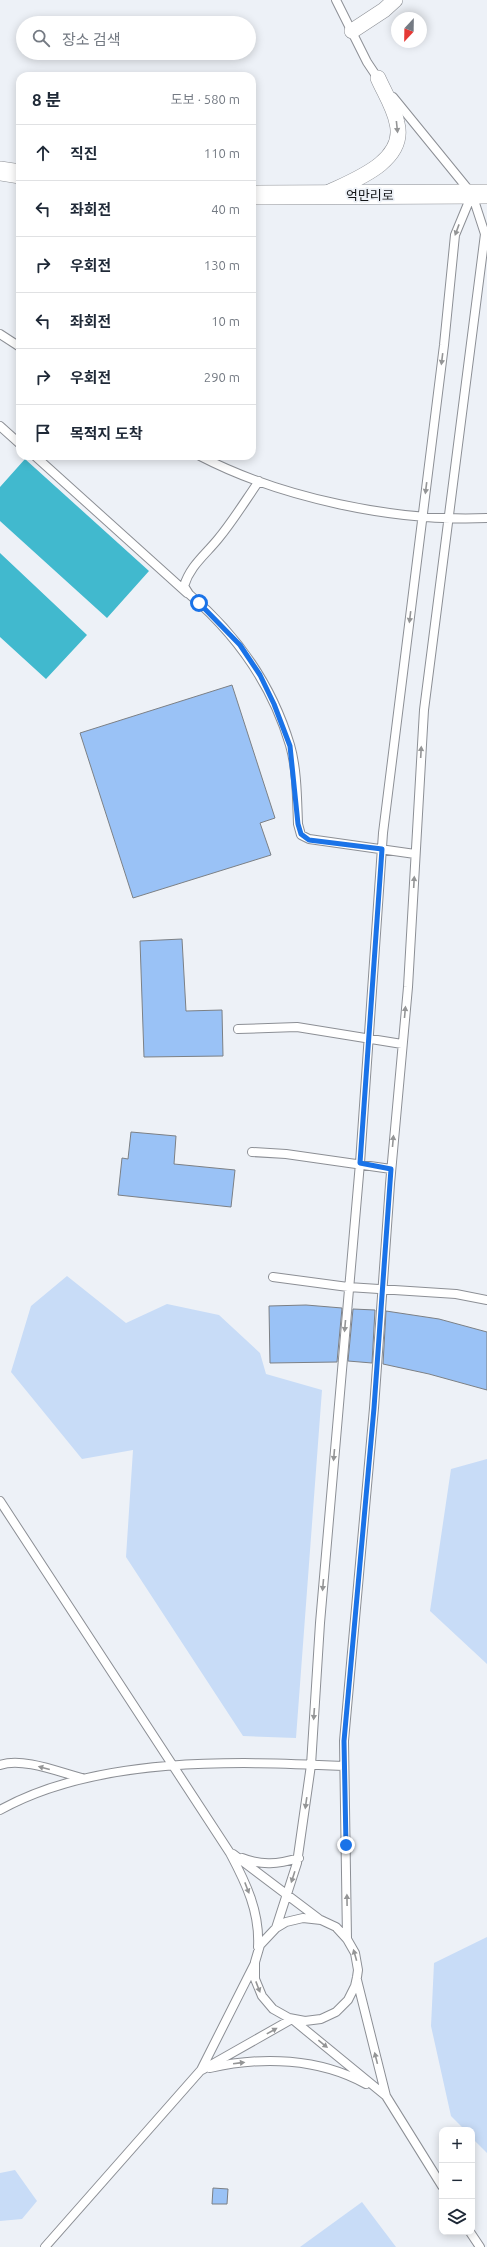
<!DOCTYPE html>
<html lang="ko">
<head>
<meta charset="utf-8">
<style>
	body { margin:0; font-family:Ubuntu,"Noto Sans KR",sans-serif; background:#f2f2f3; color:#1f2937 }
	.controls { position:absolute; right:12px; bottom:12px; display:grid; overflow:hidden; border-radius:8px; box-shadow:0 2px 10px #0003 }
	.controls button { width:36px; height:36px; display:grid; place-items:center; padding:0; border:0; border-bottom:1px solid #e0e1e3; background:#fff; color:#1f2937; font:20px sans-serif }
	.compass { position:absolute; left:391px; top:12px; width:36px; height:36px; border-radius:50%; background:#fff; box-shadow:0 2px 10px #0003; rotate:202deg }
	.stop { position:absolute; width:12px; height:12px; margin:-9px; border:3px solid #1a73e8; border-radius:50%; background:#fff }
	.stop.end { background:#1a73e8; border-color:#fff; box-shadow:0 1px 4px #0008 }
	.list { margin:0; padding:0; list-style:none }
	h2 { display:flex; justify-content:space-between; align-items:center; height:52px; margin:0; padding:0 16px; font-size:17px }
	h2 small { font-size:13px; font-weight:400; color:#747a83 }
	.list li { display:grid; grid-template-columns:26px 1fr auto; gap:12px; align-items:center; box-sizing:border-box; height:56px; padding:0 16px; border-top:1px solid #e0e1e3 }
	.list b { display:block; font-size:15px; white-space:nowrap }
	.list em { font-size:13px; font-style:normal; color:#747a83 }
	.icon { flex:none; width:22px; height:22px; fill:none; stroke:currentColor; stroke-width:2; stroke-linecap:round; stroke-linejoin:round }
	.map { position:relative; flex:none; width:487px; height:2247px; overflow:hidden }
	.search { position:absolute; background:#fff; box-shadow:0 2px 10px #0003; left:16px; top:16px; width:240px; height:44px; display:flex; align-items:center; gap:10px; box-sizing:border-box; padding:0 14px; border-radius:22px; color:#747a83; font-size:15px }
	.panel { position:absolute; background:#fff; box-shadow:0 2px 10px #0003; left:16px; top:72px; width:240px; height:388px; border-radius:12px }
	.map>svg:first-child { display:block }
	.green { fill:#c8dcf7 }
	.water { fill:#41b9ce }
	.building { fill:#9ac2f6; stroke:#7c8085 }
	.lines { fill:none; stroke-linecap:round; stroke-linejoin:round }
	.service-casing { stroke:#8c8f95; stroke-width:10 }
	.minor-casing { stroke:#8c8f95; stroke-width:16 }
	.tertiary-casing { stroke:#8c8f95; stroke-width:20 }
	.service { stroke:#fff; stroke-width:8 }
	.minor { stroke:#fff; stroke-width:15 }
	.tertiary { stroke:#fff; stroke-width:19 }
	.oneway { fill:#949596 }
	.route { stroke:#1a73e8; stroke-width:5 }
	.labels { text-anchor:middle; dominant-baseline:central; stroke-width:3.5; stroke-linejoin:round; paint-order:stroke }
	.street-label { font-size:13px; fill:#121416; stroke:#edf1f7 }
</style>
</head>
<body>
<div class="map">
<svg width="487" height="2247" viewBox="0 0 487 2247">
	<rect width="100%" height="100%" fill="#edf1f7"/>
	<path class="green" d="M 67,1276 L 126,1323 L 167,1304 L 219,1315 L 260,1353 L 266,1374 L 322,1390 L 296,1738 L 243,1736 L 126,1557 L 133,1450 L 82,1459 L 11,1372 L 31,1306 Z
		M 487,1459 L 487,1664 L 430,1611 L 451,1469 Z
		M 487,1937 L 487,2153 L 472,2138 L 472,2130 L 465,2130 L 451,2116 L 431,2026 L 434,1963 Z
		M 15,2170 L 37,2201 L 22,2219 L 0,2221 L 0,2173 Z
		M 362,2202 L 396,2247 L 300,2247 Z"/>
	<path class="water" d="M 25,459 L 149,571 L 107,618 L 0,521 L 0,487 Z
		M 0,553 L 87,635 L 46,679 L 0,637 Z"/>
	<path class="building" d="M 232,685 L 275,818 L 260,823 L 271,855 L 133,898 L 80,733 Z
		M 182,939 L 186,1011 L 222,1010 L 223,1056 L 144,1057 L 140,941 Z
		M 131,1132 L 176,1136 L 174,1164 L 235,1170 L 231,1207 L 118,1195 L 122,1158 L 128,1159 Z
		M 306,1305 L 342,1308 L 337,1362 L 270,1363 L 269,1306 Z
		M 353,1309 L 375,1310 L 372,1363 L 348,1361 Z
		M 386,1311 L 439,1319 L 487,1332 L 487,1390 L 429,1374 L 383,1364 Z
		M 213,2188 L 228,2189 L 227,2204 L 212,2204 Z"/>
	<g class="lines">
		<defs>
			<path id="service" d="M 336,0 L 367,62 L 379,80
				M 0,334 L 20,347
				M 0,426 L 20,444
				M 35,456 L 187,593
				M 200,456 C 281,498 395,522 487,518
				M 259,481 C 245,501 233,521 218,539 C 205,555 190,566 184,586 L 189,594 C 236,634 272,685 290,745 C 297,769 297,798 298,824 L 301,835 L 309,839 L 415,854
				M 238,1029 L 297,1027 L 402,1044
				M 252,1152 L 286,1154 L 391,1169
				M 273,1277 L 348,1287 L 456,1294 L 487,1300
				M 0,1501 L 230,1853 C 246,1883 260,1912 258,1947
				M 0,1765 C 22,1757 59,1772 82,1778
				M 0,1810 C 97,1756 236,1761 344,1766
				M 233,1854 L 319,1919
				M 242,1858 C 262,1866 278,1864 299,1858
				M 276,1928 L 286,1922 L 303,1918 L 321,1920 L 336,1927 L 347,1939 L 355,1953 L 358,1970 L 357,1977 L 355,1986 L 348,2000 L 336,2012 L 321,2019 L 305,2021 L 289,2018 L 273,2009 L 262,1996 L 255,1979 L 255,1962 L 260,1945 L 276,1928 L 297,1863 L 311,1765 L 320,1623 L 360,1163 L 383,833 L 444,345 L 455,235 L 472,194
				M 347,1939 L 344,1741 L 374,1408 L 390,1184 L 408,987 L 424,710 L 485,234 L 472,194 L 393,97
				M 357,1980 L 386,2096 L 442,2186
				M 210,2068 C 262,2056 319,2058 366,2084
				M 202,2070 L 292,2019 L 386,2096
				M 470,2232 L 480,2247
				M 45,2247 L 201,2070 L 255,1963"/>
			<path id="minor" d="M 352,31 L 384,10 L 395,0
				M 325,194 C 352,181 407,162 397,123 C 394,107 384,92 378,78"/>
			<path id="tertiary" d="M 0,171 L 20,174
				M 252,195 L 487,194"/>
		</defs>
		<use href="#service" class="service-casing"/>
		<use href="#minor" class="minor-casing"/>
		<use href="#tertiary" class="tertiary-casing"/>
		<use href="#service" class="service"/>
		<use href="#minor" class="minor"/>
		<use href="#tertiary" class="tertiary"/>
	</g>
	<defs><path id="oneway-solid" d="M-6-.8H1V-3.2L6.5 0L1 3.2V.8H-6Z"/></defs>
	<g class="oneway">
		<use href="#oneway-solid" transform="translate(397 127) rotate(84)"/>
		<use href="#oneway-solid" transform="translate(457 230) rotate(110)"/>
		<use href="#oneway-solid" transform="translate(442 359) rotate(97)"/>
		<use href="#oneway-solid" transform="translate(426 488) rotate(97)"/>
		<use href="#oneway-solid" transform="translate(410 617) rotate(97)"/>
		<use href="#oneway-solid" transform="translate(421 752) rotate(-87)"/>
		<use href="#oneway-solid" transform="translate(414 882) rotate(-87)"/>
		<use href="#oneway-solid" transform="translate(405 1012) rotate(-85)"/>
		<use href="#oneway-solid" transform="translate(393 1141) rotate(-85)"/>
		<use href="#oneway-solid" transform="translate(345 1326) rotate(95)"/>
		<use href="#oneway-solid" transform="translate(334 1455) rotate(95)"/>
		<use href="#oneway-solid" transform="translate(323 1585) rotate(95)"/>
		<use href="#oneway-solid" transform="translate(314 1714) rotate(94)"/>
		<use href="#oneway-solid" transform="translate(44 1768) rotate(-165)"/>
		<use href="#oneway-solid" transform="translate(306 1803) rotate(98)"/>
		<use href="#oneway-solid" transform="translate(293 1877) rotate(108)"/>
		<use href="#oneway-solid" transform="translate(247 1888) rotate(69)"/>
		<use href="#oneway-solid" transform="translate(347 1900) rotate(-91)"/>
		<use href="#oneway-solid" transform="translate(355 1955) rotate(-106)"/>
		<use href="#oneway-solid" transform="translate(258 1987) rotate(69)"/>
		<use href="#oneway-solid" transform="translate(272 2031) rotate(-29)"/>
		<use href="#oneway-solid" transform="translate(323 2044) rotate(39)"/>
		<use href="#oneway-solid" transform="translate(376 2058) rotate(-104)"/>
		<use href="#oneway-solid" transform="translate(239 2063) rotate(-7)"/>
	</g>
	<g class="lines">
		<path class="route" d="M 199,603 L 240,645 L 260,675 L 274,704 L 290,746 L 298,824 L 301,834 L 309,840 L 382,849 L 360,1163 L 391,1169 L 374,1408 L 344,1741 L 346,1845"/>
	</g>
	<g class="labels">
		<g class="street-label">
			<text x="370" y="195">억만리로</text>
		</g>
	</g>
</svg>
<div class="controls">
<button>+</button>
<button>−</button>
<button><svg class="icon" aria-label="layers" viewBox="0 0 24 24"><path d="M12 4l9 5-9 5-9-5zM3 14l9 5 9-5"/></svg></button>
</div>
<svg class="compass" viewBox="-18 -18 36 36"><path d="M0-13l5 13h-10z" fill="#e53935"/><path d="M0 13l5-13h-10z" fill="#747a83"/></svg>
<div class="stop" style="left:199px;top:603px"></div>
<div class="stop end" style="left:346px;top:1845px"></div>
<div class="search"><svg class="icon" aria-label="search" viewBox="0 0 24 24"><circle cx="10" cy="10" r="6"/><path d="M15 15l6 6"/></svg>장소 검색</div>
<section class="panel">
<h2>8 분<small>도보 · 580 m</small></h2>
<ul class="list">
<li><svg class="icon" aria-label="ahead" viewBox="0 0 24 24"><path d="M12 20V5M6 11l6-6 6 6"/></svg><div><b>직진</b></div><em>110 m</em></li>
<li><svg class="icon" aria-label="left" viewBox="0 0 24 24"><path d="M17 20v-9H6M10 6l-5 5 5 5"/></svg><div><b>좌회전</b></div><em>40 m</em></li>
<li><svg class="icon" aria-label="right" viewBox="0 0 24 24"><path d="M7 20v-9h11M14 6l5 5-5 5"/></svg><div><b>우회전</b></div><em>130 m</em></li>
<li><svg class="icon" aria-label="left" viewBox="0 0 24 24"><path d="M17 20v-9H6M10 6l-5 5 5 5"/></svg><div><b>좌회전</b></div><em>10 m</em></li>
<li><svg class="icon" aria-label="right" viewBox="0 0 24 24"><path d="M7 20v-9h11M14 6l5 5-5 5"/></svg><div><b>우회전</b></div><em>290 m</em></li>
<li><svg class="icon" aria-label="arrive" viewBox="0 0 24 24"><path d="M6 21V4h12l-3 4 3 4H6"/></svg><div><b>목적지 도착</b></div></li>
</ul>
</section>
</div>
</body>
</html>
